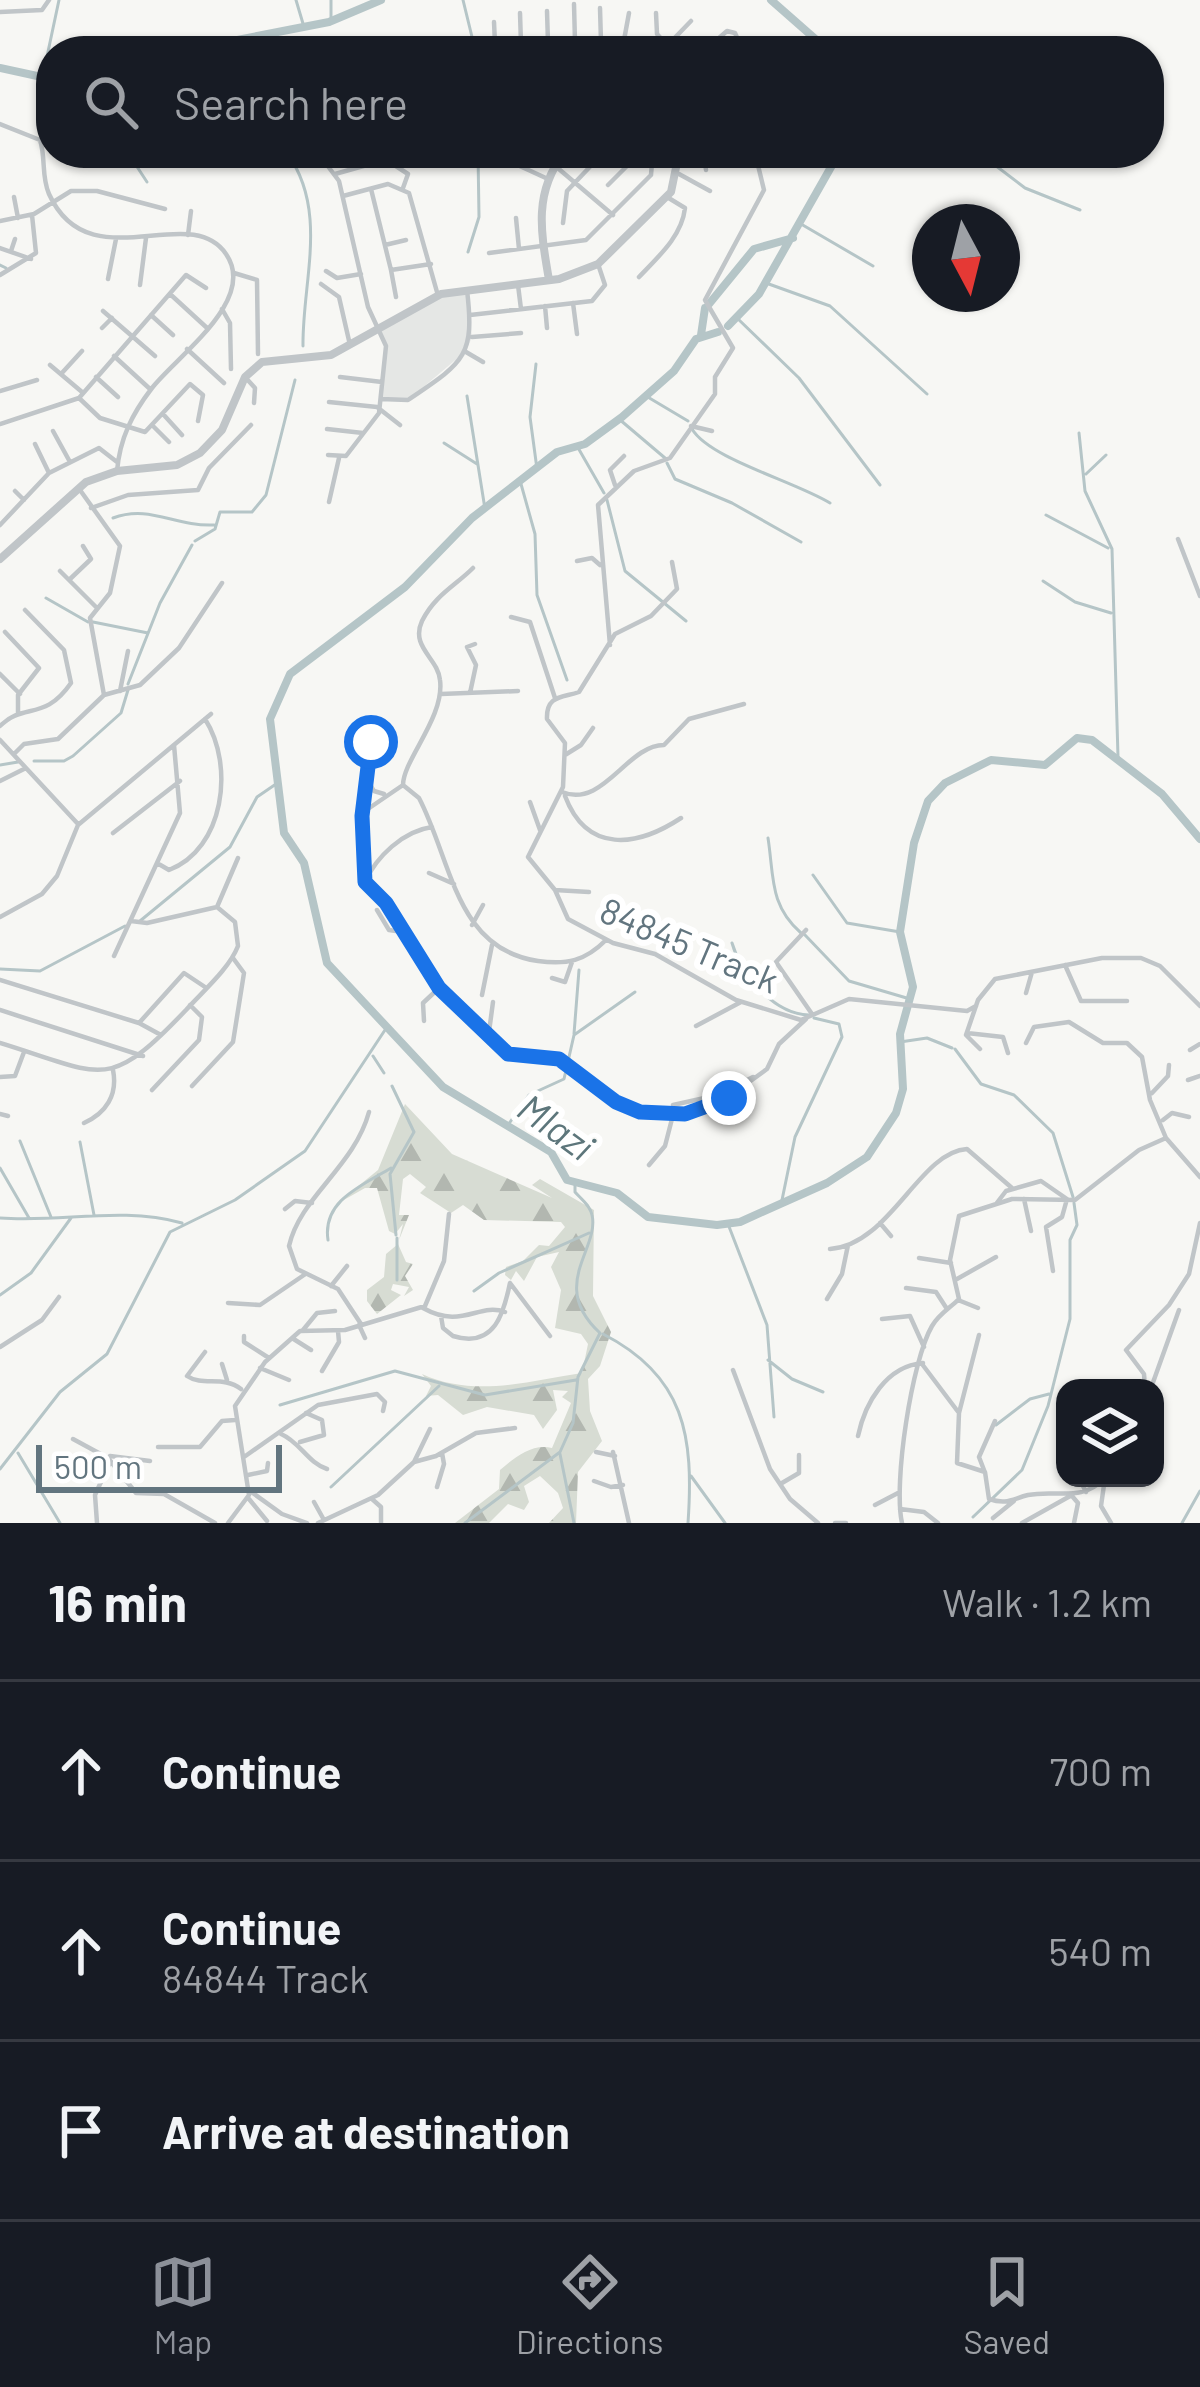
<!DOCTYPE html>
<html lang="en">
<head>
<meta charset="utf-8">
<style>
	body { margin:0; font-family:Barlow,sans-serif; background:#242831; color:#f1f3f6 }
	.controls { position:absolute; right:36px; bottom:36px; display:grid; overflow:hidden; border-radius:24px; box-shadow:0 3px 9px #0004 }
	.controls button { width:108px; height:108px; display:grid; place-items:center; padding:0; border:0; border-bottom:3px solid #363941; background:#171b24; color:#f1f3f6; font:60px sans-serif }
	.compass { position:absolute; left:912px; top:204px; width:108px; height:108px; border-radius:50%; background:#171b24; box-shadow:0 3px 9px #0004; rotate:173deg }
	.scale { position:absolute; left:36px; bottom:30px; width:246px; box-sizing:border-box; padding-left:12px; border:6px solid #62757f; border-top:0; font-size:33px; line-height:42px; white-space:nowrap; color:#62757f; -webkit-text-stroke:9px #fff; paint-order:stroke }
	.stop { position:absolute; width:36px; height:36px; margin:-27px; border:9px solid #1a73e8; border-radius:50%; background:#fff }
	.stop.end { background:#1a73e8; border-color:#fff; box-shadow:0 3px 12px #0008 }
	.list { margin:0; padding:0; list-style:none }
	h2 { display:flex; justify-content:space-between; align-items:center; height:156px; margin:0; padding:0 48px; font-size:51px }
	h2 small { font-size:39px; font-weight:400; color:#9ea1a6 }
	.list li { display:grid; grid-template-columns:78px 1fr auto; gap:36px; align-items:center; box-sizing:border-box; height:180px; padding:0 48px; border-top:3px solid #363941 }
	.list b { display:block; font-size:45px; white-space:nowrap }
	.list p { margin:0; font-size:39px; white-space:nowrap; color:#9ea1a6 }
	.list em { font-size:39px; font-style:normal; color:#9ea1a6 }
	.icon { flex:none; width:66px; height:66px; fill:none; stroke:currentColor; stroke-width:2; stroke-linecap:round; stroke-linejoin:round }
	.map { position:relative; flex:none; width:1200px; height:1523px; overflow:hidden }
	.search { position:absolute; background:#171b24; box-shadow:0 3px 9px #0004; left:36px; right:36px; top:36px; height:132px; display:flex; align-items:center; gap:30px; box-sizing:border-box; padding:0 42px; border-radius:48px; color:#9ea1a6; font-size:45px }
	.sheet { height:696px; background:#171b24 }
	nav { display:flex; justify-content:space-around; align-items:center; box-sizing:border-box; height:168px; border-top:3px solid #363941; background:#171b24; font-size:33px; color:#9ea1a6 }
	nav a { display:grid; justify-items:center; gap:6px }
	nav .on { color:#8c9099 }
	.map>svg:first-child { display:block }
	.built { fill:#e5e7e5 }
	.forest { fill:url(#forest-firs) }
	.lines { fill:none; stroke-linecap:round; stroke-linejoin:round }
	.stream { stroke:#b5c5c7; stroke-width:3 }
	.river { stroke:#b5c5c7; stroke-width:8 }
	.minor { stroke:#c0c5c8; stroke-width:4.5 }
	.tertiary { stroke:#c0c5c8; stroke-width:8 }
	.route { stroke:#1a73e8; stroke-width:15 }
	.labels { text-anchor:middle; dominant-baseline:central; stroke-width:12; stroke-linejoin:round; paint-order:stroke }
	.street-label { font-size:36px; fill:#62757f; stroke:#fff }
	.water-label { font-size:39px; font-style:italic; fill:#5d767b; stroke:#fff }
</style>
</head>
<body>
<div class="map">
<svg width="1200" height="1523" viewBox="0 0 1200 1523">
	<defs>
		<pattern id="forest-firs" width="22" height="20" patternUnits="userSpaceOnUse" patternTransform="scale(3)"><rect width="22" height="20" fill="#d7dcd3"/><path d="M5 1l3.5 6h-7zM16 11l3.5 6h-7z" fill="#b2b7b0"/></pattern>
	</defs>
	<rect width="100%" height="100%" fill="#f7f7f4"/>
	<path class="built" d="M 467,290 L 472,337 L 466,351 L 408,400 L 381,399 L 386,346 L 380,328 L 427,299 Z"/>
	<path class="forest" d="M 405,1104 L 452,1154 L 552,1198 L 532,1185 L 540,1179 L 594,1210 L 593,1296 L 611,1332 L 600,1366 L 588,1379 L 590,1411 L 602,1441 L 578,1472 L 576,1523 L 549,1523 L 563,1508 L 558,1493 L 540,1476 L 524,1486 L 529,1502 L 524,1510 L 508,1504 L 489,1523 L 455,1523 L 499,1489 L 500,1470 C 514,1458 532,1443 552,1448 L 571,1403 L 562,1397 L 568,1391 L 553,1390 L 557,1410 L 543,1429 L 534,1415 L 487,1407 L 463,1415 L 438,1395 L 426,1396 L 431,1386 L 422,1374 C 474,1398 529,1381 582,1373 L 588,1344 L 581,1334 L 555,1328 L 561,1290 L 551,1267 L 559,1252 L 537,1257 L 524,1281 L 516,1271 L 511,1280 L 505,1275 L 506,1267 L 523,1261 L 539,1245 L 549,1246 L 565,1227 L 561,1222 L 484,1220 L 463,1205 L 451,1213 L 420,1193 L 426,1187 L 410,1174 L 403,1179 L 399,1215 L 409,1215 L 399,1240 L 403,1224 L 395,1234 L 389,1231 L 377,1188 L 365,1188 L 335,1205 L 378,1170 Z
		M 398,1244 L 406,1262 L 413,1264 L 405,1276 L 413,1290 L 404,1296 L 409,1287 L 393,1284 L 391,1290 L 401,1295 L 377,1314 L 367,1301 L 367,1290 L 384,1277 L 386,1254 Z"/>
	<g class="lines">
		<path class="stream" d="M 296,0 L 304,27
			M 331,0 L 331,21
			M 463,0 L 473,41
			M 266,34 L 268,51
			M 472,51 L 473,44
			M 42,80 L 59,0
			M 128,153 L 147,182
			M 287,153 C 329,211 302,282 303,346
			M 979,153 L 1025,188 L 1080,210
			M 988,158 L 1003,153
			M 801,224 L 873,266
			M 468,252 L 479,217 L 478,153
			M 0,265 L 6,268
			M 766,283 L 830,306 L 927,394
			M 737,318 L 799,378 L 880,485
			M 536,364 L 530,417 L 537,469
			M 467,396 L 485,509
			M 646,396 L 688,421
			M 619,419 L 665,458
			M 692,429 C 710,459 794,481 830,503
			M 1079,433 L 1085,491 L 1112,549 L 1118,757
			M 444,443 L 477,464
			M 577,446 L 604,493
			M 667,463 L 675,479 L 732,503 L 801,542
			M 1086,474 L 1106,455
			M 521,484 L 535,534 L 537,595 L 567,680
			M 607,500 L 625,571 L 686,621
			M 1046,515 L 1108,548
			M 113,518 C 150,504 175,527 214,525
			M 195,541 L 215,529 L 220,512 L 252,512 L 266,495 L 295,380
			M 1043,581 L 1075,602 L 1111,613
			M 46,598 L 88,622
			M 93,622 L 148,633
			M 128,684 L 160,603 L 192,545
			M 34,761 L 64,761 L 73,756 L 121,713 L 128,690
			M 0,765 L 18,762
			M 768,838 C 774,876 769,905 801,933
			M 813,875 L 847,923 L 900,932
			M 140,921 L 230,847 L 257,797 L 276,784
			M 805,935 L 849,981 L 910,999
			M 732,943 C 741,974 773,1014 809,1015
			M 0,969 L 40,971 L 125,926
			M 574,1034 L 579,970
			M 900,1042 L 927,1038 L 952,1048
			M 955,1049 L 981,1084 L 1014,1095 L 1053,1133 L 1073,1197
			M 373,1056 L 384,1073
			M 392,1086 L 414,1132 L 390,1174 L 396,1235
			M 508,1125 L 529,1095 L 564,1079 L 574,1035 L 635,992
			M 20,1141 L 51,1217
			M 80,1142 L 94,1215
			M 0,1168 L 29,1218
			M 782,1200 L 795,1137 L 842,1037 L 839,1024 L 814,1018
			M 0,1218 C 62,1223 120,1206 182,1223
			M 728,1224 L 767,1325 L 774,1417
			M 397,1238 L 397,1280
			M 328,1240 C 322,1201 361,1186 391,1168
			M 474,1291 L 499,1273 L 589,1233
			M 0,1295 L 31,1273 L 71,1218
			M 603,1334 C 685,1376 694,1436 688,1523
			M 768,1360 L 792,1379 L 823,1392
			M 280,1405 L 395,1371 L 485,1395 L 576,1380
			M 996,1425 L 1030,1399 L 1049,1394
			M 18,1453 L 60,1523
			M 560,1454 L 574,1523
			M 0,1469 L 60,1392 L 107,1354 L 170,1232 L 235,1200 L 305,1151 L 385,1030
			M 691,1476 L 725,1523
			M 331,1487 L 439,1386
			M 973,1517 L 1022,1470 L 1048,1406 L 1070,1319 L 1070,1240 L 1077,1225 L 1074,1203
			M 465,1523 L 560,1452 L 573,1423 L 578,1377 L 600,1333 C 548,1285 600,1249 592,1215 C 590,1205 581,1199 575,1192 L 575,1183
			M 1182,1523 L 1200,1491"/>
		<path class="river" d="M 771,0 L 829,51
			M 181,51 L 329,22 L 381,0
			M 0,68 L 51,79
			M 709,304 L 754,249 L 793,238
			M 728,326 L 759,294 L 839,153
			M 718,332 L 696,339 L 674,371 L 622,417 L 585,444 L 557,452 L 472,518 L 405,587 L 290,674 L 270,719 L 284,833 L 304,863 L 327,963 L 443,1087 L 551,1152 L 567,1180 L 617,1193 L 648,1217 L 717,1225 L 740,1222 L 827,1183 L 867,1157 L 896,1113 L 903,1089 L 900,1034 L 913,987 L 900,932 L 914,843 L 928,801 L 945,783 L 991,760 L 1045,765 L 1077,738 L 1092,740 L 1162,794 L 1200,839
			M 701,335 L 705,308"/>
		<path class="minor" d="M 574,4 L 575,42
			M 600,8 L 601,42
			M 547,11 L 548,43
			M 0,12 L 42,10 L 49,0
			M 520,13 L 521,44
			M 656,13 L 657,34 L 667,45
			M 494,22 L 495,44
			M 481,45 L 612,42 L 637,51
			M 622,51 L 629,13
			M 662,51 L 691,21
			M 704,51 L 727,31 L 735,33 L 743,51
			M 0,124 L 40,140 C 46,158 41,176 49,194 C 89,282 189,200 226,254 C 258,300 177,356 152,388 C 132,414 120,438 117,471
			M 318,153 L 339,181 L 368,307 L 386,346 L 379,413 L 346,456 L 328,455
			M 376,153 L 408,174 L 403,188
			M 540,153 L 613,215
			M 704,156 L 706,170
			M 511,162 L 548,179
			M 680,162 L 706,153
			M 328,165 L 342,153
			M 335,174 L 367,165
			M 679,174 L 710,191
			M 608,185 L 640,153
			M 371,189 L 391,270 L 431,264
			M 343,196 L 388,184 L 409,193 L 437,292
			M 14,197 L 18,218
			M 516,218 L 519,249
			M 0,221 L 34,214 L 71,191 L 97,191 L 165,209
			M 563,223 L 567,191 L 603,153
			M 188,235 L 191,211
			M 385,245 L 406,240
			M 0,248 L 31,259
			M 11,251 L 15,239
			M 489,253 L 586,240 L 651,175 L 652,163 L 644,153
			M 391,270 L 396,297
			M 326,271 L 337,278 L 361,274
			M 234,273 L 257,280 L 258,354
			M 0,275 L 36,253 L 32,215
			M 639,277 C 658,257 682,236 685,208 L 667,197
			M 108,279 L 116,239
			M 321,284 L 339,297 L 350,345
			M 140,285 L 146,238
			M 518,285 L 521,309
			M 170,294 L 206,327
			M 573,303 L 577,334
			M 545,306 L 547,328
			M 222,309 L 230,323 L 231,369
			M 103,311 L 155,356
			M 151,315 L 173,335
			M 470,315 L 592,301 L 605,285 L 598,264
			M 102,328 L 112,318
			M 472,337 L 521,333
			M 187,349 L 224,383
			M 466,352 L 483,362
			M 114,356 L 150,389
			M 50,365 L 82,392
			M 61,374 L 82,351
			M 96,377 L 118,397
			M 245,377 L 255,388 L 254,403
			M 340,377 L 382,382
			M 0,391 L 37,380
			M 381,399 L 408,400 C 464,362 475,357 467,290
			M 329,402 L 377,407 L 400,425
			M 163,414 L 182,435
			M 198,421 L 203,395 L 190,384 L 145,432 L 100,418 L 79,398 L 186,275 L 206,288
			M 0,424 L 79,398
			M 691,426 L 712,431
			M 154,427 L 169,442
			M 327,429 L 363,433
			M 53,431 L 70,462
			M 35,444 L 49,473
			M 615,485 L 610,470 L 624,456
			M 80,490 L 120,546 L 110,593 L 90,618 L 104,695
			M 15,491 L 24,500
			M 329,502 L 339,458
			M 91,508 L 128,495 L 198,490 L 209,468 L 251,425
			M 0,525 L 49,473 L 99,448 L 117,462
			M 1178,539 L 1200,596
			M 577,561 L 592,558 L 600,565
			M 672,562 L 677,589 L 651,616 L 615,634 L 579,692 C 562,698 546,695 547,719 L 565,743 L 563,787 L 528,857 L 555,890 L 568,919 L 613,943 L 655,954 L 736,1000 L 801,1020 L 849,999 L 967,1011 L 976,1006
			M 473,568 C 455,586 435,595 422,621 C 410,647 438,658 440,680 C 445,717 403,760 403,785 L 419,798 C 452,861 455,949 538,961 C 567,965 585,961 606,940
			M 60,571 L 96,607
			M 69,580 L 91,559 L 83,546
			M 511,617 L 530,622 L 555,698
			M 5,632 L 39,668 L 18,695 L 18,714
			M 610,645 L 598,505 L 634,471 L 670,458 L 715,394 L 715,377 L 733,348 L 705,300 L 764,190 L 755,153
			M 0,674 L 20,694
			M 120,691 L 128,651
			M 470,693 L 476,665 L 467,647 L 475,644
			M 441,694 L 518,691
			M 0,726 C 24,702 44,722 71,683 L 64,650 L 25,610
			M 364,728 C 376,750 359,770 374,791 L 384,794
			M 0,740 L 78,824
			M 14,754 L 24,744 L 58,739 L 104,695 L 140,685 L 179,648 L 222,583
			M 565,755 L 581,745 L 593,728
			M 0,781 L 26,768
			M 562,792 C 603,809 627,745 664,745 L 689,719 L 744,704
			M 565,796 C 587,854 637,847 681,818
			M 530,802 L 540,830
			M 363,808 L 366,783
			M 432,827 C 403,831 376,857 365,882 L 386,903 L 439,988 L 503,1051 L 516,1057 L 559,1059 L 616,1102 L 640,1112 L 673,1115 L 720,1103 L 767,1069 L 779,1044 L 806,1019
			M 113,833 L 180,781
			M 157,863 L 169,870 C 224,849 235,766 205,719
			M 429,873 L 454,884
			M 367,875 L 362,813 L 403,785
			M 555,890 L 589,892
			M 217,907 L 238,858
			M 377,910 L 389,930 L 403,932
			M 0,917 L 42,894 L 57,876 L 78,825 L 211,714
			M 472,925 L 483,905
			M 806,930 L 776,962 L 812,1014
			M 114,956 L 180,813 L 174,745
			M 1065,965 L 1081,1001 L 1127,1001
			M 552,978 L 565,982 L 572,962
			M 0,980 L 139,1023 L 161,1035
			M 1026,993 L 1032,972
			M 482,995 L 492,945
			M 0,1010 L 143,1056
			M 424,1021 L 423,1003 L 439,988
			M 139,1023 L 184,973 L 205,987
			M 696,1026 L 741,1002
			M 489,1032 L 493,1002
			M 967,1033 L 1003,1037 L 1008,1053
			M 0,1043 C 104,1075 107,1093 186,1010 C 203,991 229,969 238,946 L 235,922 L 217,907 L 147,923 L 131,921
			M 1026,1043 L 1034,1027 L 1069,1022 L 1103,1043 L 1127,1043 L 1142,1057 L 1150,1100 L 1166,1138 L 1200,1177
			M 980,1049 L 966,1035 L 978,1000 L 995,979 L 1102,958 L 1141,958 L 1160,966 L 1200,1006
			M 1190,1050 L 1200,1044
			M 0,1077 L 15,1076 L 24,1052
			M 1188,1080 L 1200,1076
			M 192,1086 L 233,1042 L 244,973 L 233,958
			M 152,1090 L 199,1040 L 202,1017 L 190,1005
			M 1152,1093 L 1168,1076 L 1169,1065
			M 673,1105 L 718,1095 L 753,1077
			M 0,1114 L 8,1116
			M 1163,1120 L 1172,1113 L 1189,1117
			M 84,1123 C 106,1113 118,1095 113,1070
			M 649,1165 L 665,1146 L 673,1115
			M 1024,1199 L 1031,1231
			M 996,1204 L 1006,1191 L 1041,1181 L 1067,1199 L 1062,1217 L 1046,1227 L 1053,1271
			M 285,1209 L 295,1201 L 312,1203
			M 880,1223 L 891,1236
			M 830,1249 C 890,1245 919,1152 967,1149 L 1012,1188
			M 919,1258 L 951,1263
			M 957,1279 L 996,1257
			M 331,1286 L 347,1266
			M 906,1288 L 936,1292 L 947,1309
			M 827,1299 L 842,1274 L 848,1245
			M 958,1300 L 978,1308
			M 228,1303 L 260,1305 L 304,1275
			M 423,1308 C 462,1330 479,1302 505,1312
			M 441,1316 L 443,1328 L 453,1336 C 495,1349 504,1312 510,1283 L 550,1336
			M 882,1319 L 910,1316 L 924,1347
			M 361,1324 L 338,1289 L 297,1269 L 289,1246 C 300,1197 354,1167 369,1112
			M 359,1325 L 365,1338
			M 303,1330 L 317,1313 L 335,1311
			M 244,1336 L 244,1342 L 269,1358
			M 292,1338 L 311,1350
			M 0,1347 L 42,1320 L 59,1297
			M 205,1352 L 187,1376 C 203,1387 223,1375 241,1389
			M 222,1364 L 227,1380
			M 922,1364 L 959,1413 L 957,1463 L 985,1472 L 989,1499 C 1007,1505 1012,1499 1028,1495 C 1057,1489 1081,1503 1105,1478
			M 260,1368 L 289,1380
			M 733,1370 L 770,1469 L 790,1499 L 818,1523
			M 322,1371 L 339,1342 L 338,1331
			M 1145,1388 L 1144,1374 L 1126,1350 L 1169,1305 L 1189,1274 L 1200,1223
			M 1151,1388 L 1179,1310
			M 959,1413 L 979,1335
			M 281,1434 C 300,1442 308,1463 327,1469
			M 858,1436 C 865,1403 886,1366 923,1363
			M 73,1439 L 108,1458 L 136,1493 L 164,1494 L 215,1523
			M 300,1442 L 324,1435 L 322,1420 L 306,1413
			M 158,1447 L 200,1447 L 222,1421 L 235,1420
			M 596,1452 L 615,1456
			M 613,1452 L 629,1523
			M 110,1456 L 150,1461
			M 244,1457 L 318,1405 L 377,1394 L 385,1402 L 383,1411
			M 414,1462 L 430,1429
			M 984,1470 L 979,1457 L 995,1421
			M 248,1475 L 267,1471 L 268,1463
			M 1079,1478 L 1086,1492
			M 1105,1478 L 1101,1506 L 1111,1523
			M 594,1481 L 611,1487 L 623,1485
			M 782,1483 L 799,1473 L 799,1455
			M 437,1487 L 444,1464 L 442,1453
			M 250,1491 L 282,1514 L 307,1523
			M 1072,1496 L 1078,1503 L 1074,1523
			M 249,1499 L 267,1521
			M 372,1499 L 381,1507 L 381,1523
			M 314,1502 L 324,1520
			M 875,1505 L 898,1493
			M 900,1509 L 924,1512 L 938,1523
			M 993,1518 L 1014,1501
			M 97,1523 L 95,1495 L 110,1462
			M 228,1523 L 249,1495 L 235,1406 L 265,1362 L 300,1331 L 345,1330 L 425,1306 L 444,1261 L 449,1214
			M 318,1523 L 378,1495 L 414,1462 L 436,1456 L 476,1433 L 515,1428
			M 835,1523 L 846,1523
			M 902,1523 C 893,1483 912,1360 932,1326 C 939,1314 950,1308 959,1299 L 950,1260 L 959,1216 L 1012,1199 L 1075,1200 L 1139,1150 L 1166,1138
			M 1022,1523 L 1072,1495"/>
		<path class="tertiary" d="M 549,280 C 541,233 533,193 564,153
			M 0,559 L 86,482 L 117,471 L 177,465 L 200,453 L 222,430 L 245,377 L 262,362 L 331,355 L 441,294 L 559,279 L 598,264 L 671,192 L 679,153"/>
	</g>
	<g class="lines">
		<path class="route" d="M 371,742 L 362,816 L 365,882 L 386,903 L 439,988 L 508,1054 L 559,1059 L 616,1102 L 640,1112 L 685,1114 L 729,1098"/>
	</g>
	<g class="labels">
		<g class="street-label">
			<text transform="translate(690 944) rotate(23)">84845 Track</text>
		</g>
		<g class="water-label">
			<text transform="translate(557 1126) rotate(36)">Mlazi</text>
		</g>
	</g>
</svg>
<div class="controls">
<button><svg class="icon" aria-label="layers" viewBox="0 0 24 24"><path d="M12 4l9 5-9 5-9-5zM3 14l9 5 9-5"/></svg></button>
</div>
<svg class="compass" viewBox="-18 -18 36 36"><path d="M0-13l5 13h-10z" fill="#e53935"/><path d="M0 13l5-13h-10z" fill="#9ea1a6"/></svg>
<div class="scale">500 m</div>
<div class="stop" style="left:371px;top:742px"></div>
<div class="stop end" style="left:729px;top:1098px"></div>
<div class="search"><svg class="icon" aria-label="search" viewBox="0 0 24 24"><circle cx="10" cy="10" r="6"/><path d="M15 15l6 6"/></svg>Search here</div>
</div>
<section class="sheet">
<h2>16 min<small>Walk · 1.2 km</small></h2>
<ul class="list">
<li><svg class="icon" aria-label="ahead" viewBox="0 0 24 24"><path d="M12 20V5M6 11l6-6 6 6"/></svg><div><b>Continue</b></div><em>700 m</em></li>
<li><svg class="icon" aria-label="ahead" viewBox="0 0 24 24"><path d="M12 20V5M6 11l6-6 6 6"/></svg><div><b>Continue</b><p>84844 Track</p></div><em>540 m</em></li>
<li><svg class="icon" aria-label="arrive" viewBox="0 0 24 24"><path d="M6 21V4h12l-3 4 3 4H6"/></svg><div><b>Arrive at destination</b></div></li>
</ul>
</section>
<nav>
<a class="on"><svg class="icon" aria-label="map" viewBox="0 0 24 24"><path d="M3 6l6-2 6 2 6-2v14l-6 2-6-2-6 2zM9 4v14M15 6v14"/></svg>Map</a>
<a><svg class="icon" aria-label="directions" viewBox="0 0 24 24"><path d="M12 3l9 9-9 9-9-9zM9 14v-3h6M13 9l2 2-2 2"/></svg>Directions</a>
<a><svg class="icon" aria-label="saved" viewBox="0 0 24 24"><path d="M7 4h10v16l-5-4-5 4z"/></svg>Saved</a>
</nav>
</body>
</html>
